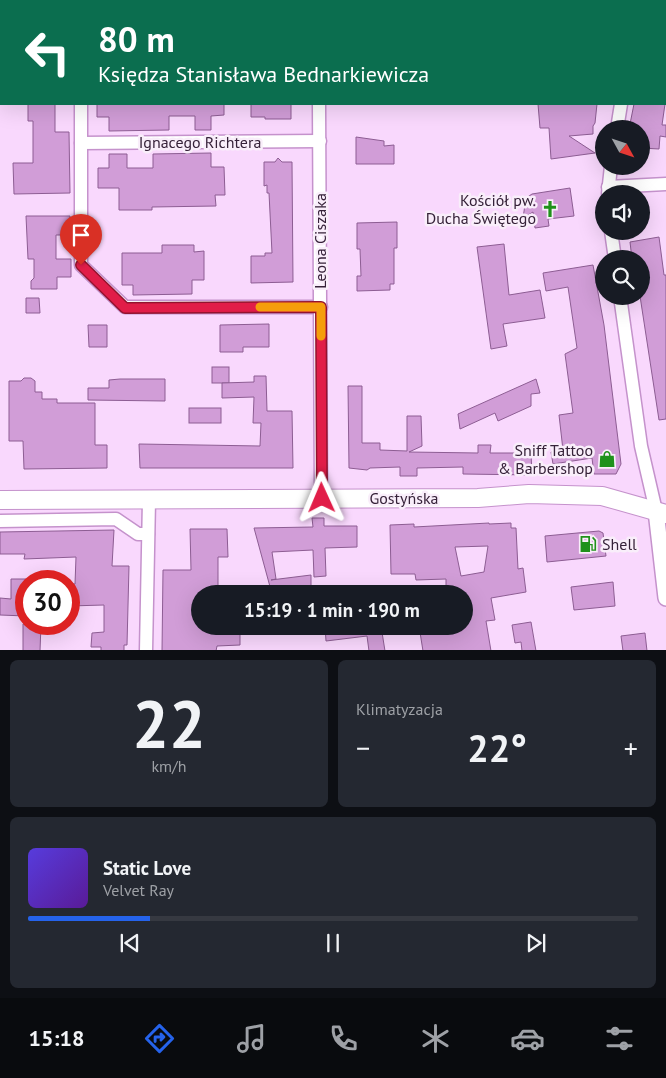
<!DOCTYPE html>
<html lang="pl">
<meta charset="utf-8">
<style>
body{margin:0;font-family:"PT Sans",sans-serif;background:#242831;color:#f1f3f6;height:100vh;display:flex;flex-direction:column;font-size:19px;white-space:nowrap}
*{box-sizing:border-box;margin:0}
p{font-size:16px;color:#9ea1a6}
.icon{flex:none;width:28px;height:28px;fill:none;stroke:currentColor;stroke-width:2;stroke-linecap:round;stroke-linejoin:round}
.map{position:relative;height:650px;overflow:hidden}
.side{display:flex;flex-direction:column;gap:10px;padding:10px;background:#0d0f14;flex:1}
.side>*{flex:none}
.banner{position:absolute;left:0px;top:0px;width:666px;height:105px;box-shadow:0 5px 20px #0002;background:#0b6e4f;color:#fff;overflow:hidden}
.needle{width:32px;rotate:130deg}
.buttons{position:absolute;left:595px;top:120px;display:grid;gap:10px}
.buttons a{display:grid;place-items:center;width:55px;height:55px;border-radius:50%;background:#171b24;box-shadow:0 5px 20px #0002;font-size:25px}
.speed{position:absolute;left:15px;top:570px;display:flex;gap:10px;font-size:25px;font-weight:700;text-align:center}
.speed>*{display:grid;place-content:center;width:65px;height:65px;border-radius:50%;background:#171b24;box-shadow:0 5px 20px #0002;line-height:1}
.speed .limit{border:8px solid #d22;background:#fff;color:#111}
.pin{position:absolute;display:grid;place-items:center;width:42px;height:42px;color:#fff;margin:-51px -21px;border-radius:50% 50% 50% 0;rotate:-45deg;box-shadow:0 0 5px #0007}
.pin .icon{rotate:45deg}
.me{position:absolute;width:55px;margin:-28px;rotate:359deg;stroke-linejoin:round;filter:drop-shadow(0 0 4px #0008)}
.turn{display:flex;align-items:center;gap:18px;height:105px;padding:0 15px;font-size:22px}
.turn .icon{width:65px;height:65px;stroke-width:2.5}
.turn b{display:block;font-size:35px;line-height:42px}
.big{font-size:38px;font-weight:600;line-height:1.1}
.side .tile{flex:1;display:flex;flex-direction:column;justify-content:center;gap:8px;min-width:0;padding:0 18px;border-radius:8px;background:#242831}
.side .dial{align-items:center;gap:0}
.dial b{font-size:65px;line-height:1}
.song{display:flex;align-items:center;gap:15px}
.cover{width:60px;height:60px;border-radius:8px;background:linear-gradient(135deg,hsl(250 70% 55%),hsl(270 70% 35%))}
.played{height:5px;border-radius:2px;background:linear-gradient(90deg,#2563eb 20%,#363941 20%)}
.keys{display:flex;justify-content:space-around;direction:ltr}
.heat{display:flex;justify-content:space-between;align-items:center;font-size:28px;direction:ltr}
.side .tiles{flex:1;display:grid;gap:10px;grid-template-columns:1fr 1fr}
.tile:last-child{grid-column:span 2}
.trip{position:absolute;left:191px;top:585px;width:282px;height:50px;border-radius:25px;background:#171b24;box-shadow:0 5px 20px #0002;font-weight:600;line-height:50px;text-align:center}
.tab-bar{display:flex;height:80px;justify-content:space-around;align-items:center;background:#090b0e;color:#9ea1a6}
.tab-bar .icon{width:35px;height:35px}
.tab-bar .current{color:#2563eb}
.tab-bar b{font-size:22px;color:#f1f3f6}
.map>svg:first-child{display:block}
.building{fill:#d19dd7;stroke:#8d5d93;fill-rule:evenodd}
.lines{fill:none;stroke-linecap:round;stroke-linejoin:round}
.minor-casing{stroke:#c592cc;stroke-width:15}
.tertiary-casing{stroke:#c592cc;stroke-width:18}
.secondary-casing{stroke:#c592cc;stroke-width:20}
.minor{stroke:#fff;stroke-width:12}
.tertiary{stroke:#fff;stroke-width:15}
.secondary{stroke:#fff;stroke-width:18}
.route-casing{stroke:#92132f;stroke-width:12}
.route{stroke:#e11d48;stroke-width:9}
.slow{stroke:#f59e0b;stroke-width:9}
.labels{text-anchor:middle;stroke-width:5;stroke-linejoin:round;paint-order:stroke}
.street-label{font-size:16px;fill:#362239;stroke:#f9eefa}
.poi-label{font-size:16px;fill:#362239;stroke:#f9eefa;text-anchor:end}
</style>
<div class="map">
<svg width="666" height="651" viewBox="0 0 666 651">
<rect width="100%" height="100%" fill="#f9d8fd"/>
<!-- building -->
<g class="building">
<path d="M 28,104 L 55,104 L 55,132 L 69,132 L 70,193 L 14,194 L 13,163 L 33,163 L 33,121 L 28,121 Z"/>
<path d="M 97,104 L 224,104 L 224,115 L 211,116 L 211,130 L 195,130 L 195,116 L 169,116 L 169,130 L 109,131 L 109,117 L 97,117 Z"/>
<path d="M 251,104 L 291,104 L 291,119 L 265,119 L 265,117 L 251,117 Z"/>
<path d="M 538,104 L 597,104 L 595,123 L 593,126 L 593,134 L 569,136 L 595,153 L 551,159 L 549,128 L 540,128 Z"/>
<path d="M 634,104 L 665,104 L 662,125 L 666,125 L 666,137 L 660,136 L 659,149 L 641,148 L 641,129 L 629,129 Z"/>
<path d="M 356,137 L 384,141 L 384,146 L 394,145 L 394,164 L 356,164 Z"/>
<path d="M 211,153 L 211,167 L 224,167 L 225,195 L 215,195 L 216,206 L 152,207 L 152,210 L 119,210 L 119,188 L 98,188 L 98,168 L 109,168 L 109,154 L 127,154 L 127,168 L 153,168 L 153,154 Z"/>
<path d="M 278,158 L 282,162 L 292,162 L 293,282 L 251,283 L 251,256 L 265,256 L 265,253 L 272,253 L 269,193 L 267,193 L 267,185 L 264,186 L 264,162 L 275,162 Z"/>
<path d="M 570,188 L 574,216 L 548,219 L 549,226 L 535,228 L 533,212 L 523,218 L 526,198 L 532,194 Z"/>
<path d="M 26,216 L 70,216 L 70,235 L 56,235 L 56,259 L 71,259 L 71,277 L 57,277 L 57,289 L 31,289 L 31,281 L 34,278 L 34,259 L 28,259 Z"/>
<path d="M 397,222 L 397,248 L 394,248 L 394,284 L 390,284 L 390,290 L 357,291 L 357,276 L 361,276 L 360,249 L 357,249 L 357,223 Z"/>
<path d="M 659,237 L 664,275 L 666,275 L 666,419 L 659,420 L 640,296 L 641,296 L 641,259 L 632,259 L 630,242 Z"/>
<path d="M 504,244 L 509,295 L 540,290 L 545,318 L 503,324 L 507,346 L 491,349 L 477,247 Z"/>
<path d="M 162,245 L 194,245 L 194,252 L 204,251 L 204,280 L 192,280 L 192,294 L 133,295 L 133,285 L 122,285 L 122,253 L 162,253 Z"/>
<path d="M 593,265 L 604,325 L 621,464 L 616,474 L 594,474 L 592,458 L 553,464 L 551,452 L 563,450 L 559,415 L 573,413 L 565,354 L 577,348 L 568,287 L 546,291 L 543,273 Z"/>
<path d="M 26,298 L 39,298 L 40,313 L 26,313 Z"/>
<path d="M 269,324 L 269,347 L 243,347 L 243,352 L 220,352 L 220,325 Z"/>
<path d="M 88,325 L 107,325 L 107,347 L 89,347 Z"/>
<rect x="212" y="367" width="17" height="16"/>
<path d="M 254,376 L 266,376 L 267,411 L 292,411 L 293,468 L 140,468 L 139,444 L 260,446 L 261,423 L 253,423 L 254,397 L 222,398 L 222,383 L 254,382 Z"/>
<path d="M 24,378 L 31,378 L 35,381 L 35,392 L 42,392 L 42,399 L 57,399 L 57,403 L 95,403 L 95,445 L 107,445 L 107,468 L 24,469 L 23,441 L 9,441 L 9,381 L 21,381 Z"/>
<path d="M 120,379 L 165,379 L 165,401 L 88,400 L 88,388 L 109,388 L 109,380 Z"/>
<path d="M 536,379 L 540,393 L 531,394 L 531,406 L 498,421 L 495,413 L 460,429 L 458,414 Z"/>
<path d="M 348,386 L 362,386 L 362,443 L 380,443 L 380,450 L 407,451 L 407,416 L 421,416 L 422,446 L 409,452 L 478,453 L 478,445 L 491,445 L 490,453 L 531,453 L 532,475 L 463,474 L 463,467 L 417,468 L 417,476 L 400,476 L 400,467 L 370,468 L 367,470 L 349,468 Z"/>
<rect x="189" y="408" width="32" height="15"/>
<path d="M 312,518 L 324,518 L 324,526 L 357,526 L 357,547 L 325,548 L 326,576 L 314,577 L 313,550 L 272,552 L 276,579 L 271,580 L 311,575 L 311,594 L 272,594 L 254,528 L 313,527 Z"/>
<path d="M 489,523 L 489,524 L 511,523 L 511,528 L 516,528 L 518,569 L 523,568 L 526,592 L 491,598 L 495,620 L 486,621 L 491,651 L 423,651 L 419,626 L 465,626 L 465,594 L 446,594 L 446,579 L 416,580 L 415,574 L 391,574 L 390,525 L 414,524 L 414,527 ZM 488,546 L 484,572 L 461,576 L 455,547 Z"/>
<path d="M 190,529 L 227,529 L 228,557 L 218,557 L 218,594 L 200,594 L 200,626 L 216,626 L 216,632 L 240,632 L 240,645 L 217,646 L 216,651 L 162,651 L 163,570 L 191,570 Z"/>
<path d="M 114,530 L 112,566 L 129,566 L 127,645 L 124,645 L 124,651 L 101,651 L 101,647 L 91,647 L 92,633 L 104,632 L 104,605 L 69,606 L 69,584 L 75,584 L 76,557 L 24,559 L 25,554 L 0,554 L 0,532 Z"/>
<path d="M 599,531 L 603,533 L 606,556 L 547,562 L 545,536 Z"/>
<path d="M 11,579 L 26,579 L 26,616 L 0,615 L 0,598 L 11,599 Z"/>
<path d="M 613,582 L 615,606 L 574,610 L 571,587 Z"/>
<path d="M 531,622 L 536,651 L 522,651 L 521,642 L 515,643 L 512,625 Z"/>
<path d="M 23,624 L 41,624 L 40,651 L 23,651 Z"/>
<path d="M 325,626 L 381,626 L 385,651 L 369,651 L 367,636 L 326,641 Z"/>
<path d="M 645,633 L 647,651 L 623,651 L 621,636 Z"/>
</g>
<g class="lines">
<!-- minor casing -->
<g class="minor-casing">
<g id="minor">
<path d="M 318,0 L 318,1"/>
<path d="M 82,1 L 82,0"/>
<path d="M 639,1 L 639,0"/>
<path d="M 81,104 L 81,265 L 125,307 L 321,307"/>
<path d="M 319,104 L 321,498"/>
<path d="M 617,129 L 621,104"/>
<path d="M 81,143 L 320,141"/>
<path d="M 608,187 L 666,184"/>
<path d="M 608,194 L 611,166"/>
<path d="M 611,231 L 615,259"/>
<path d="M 620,296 L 641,446 L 656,511"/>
<path d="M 0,521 L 116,519 L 138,534 L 148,534"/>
<path d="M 146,651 L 149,500"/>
</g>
</g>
<!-- tertiary casing -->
<g class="tertiary-casing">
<path id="tertiary" d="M 656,511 L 666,598"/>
</g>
<!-- secondary casing -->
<g class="secondary-casing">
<path id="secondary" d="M 0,500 L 478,498 L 529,494 L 602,496 L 666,514"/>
</g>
<!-- minor -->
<use href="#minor" class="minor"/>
<!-- tertiary -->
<use href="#tertiary" class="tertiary"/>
<!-- secondary -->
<use href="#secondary" class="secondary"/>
</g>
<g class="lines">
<!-- route casing -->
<g class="route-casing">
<path id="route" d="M 81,265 L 125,308 L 321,307 L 322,498"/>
</g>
<!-- route -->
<use href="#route" class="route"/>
<!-- slow -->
<path class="slow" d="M 260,307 L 321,307 L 321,336"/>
</g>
<!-- icons -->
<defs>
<g id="church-bare" transform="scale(1.35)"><path d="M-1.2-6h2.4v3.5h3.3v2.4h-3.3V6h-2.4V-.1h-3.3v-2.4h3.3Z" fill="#1f911b" stroke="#f9eefa" stroke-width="2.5" paint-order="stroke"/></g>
<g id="shop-bare" transform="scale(1.35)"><path d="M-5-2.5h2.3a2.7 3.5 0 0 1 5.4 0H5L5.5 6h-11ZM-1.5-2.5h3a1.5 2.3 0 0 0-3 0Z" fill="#1f911b" stroke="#f9eefa" stroke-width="2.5" paint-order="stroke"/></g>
<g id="fuel-bare" transform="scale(1.35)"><path d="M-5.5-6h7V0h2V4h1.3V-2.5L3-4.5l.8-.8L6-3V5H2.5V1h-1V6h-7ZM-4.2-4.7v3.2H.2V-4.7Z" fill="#1f911b" stroke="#f9eefa" stroke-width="2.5" paint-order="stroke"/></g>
</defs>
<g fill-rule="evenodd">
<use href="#church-bare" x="550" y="209"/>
<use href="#shop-bare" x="607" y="459"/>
<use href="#fuel-bare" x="588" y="544"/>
</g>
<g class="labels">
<!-- street labels -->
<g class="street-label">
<text x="200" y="148">Ignacego Richtera</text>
<text transform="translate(320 241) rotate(-90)" y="6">Leona Ciszaka</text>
<text x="404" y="504">Gostyńska</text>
</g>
<!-- poi labels -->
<g class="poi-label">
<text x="536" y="206">Kościół pw.<tspan x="536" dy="18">Ducha Świętego</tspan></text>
<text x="593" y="456">Sniff Tattoo<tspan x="593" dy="18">&amp; Barbershop</tspan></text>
<text x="602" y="550" text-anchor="start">Shell</text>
</g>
</g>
</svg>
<div class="buttons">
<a><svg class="needle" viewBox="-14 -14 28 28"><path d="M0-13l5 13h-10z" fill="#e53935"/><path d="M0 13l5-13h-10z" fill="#9ea1a6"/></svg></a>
<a><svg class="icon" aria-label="sound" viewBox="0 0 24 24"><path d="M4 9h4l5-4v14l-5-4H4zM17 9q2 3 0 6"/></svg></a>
<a><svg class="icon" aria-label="search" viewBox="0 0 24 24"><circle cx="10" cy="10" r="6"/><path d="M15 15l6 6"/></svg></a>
</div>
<div class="speed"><div class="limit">30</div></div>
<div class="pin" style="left:81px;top:265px;background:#d93025"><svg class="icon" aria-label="arrive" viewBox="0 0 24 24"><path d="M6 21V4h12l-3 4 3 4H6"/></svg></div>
<svg class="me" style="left:322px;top:498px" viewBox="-20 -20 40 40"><path d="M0-17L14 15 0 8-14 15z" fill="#e11d48" stroke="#fff" stroke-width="4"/></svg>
<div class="trip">15:19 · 1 min · 190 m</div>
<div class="banner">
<div class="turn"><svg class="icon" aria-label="left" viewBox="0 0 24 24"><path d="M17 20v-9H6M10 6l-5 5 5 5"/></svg><div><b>80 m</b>Księdza Stanisława Bednarkiewicza</div></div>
</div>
</div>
<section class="side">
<div class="tiles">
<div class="tile dial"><b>22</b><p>km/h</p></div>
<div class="tile"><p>Klimatyzacja</p>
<div class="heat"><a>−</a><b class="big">22°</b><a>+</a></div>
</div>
<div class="tile">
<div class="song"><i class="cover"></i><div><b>Static Love</b><p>Velvet Ray</p></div></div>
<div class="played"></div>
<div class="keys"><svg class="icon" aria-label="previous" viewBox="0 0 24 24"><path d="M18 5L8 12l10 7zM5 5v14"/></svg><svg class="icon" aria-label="pause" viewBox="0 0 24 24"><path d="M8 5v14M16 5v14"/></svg><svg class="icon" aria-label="next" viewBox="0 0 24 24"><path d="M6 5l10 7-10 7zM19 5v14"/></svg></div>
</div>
</div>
</section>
<nav class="tab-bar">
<b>15:18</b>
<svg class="icon current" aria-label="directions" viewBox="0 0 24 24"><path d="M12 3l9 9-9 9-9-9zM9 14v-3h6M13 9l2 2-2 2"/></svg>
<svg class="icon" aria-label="music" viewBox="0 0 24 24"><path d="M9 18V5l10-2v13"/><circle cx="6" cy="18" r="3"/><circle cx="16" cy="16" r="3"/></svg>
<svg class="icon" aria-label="phone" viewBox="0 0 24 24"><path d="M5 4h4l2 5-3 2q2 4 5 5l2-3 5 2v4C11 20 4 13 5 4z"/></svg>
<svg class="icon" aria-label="climate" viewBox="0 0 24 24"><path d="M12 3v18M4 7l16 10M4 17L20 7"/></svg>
<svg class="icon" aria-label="car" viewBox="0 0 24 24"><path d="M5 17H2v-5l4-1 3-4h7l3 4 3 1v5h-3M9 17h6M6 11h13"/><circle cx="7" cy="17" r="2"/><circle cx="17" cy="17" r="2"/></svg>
<svg class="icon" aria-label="filters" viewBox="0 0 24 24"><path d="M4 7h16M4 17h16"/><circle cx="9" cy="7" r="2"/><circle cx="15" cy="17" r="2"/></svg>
</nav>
